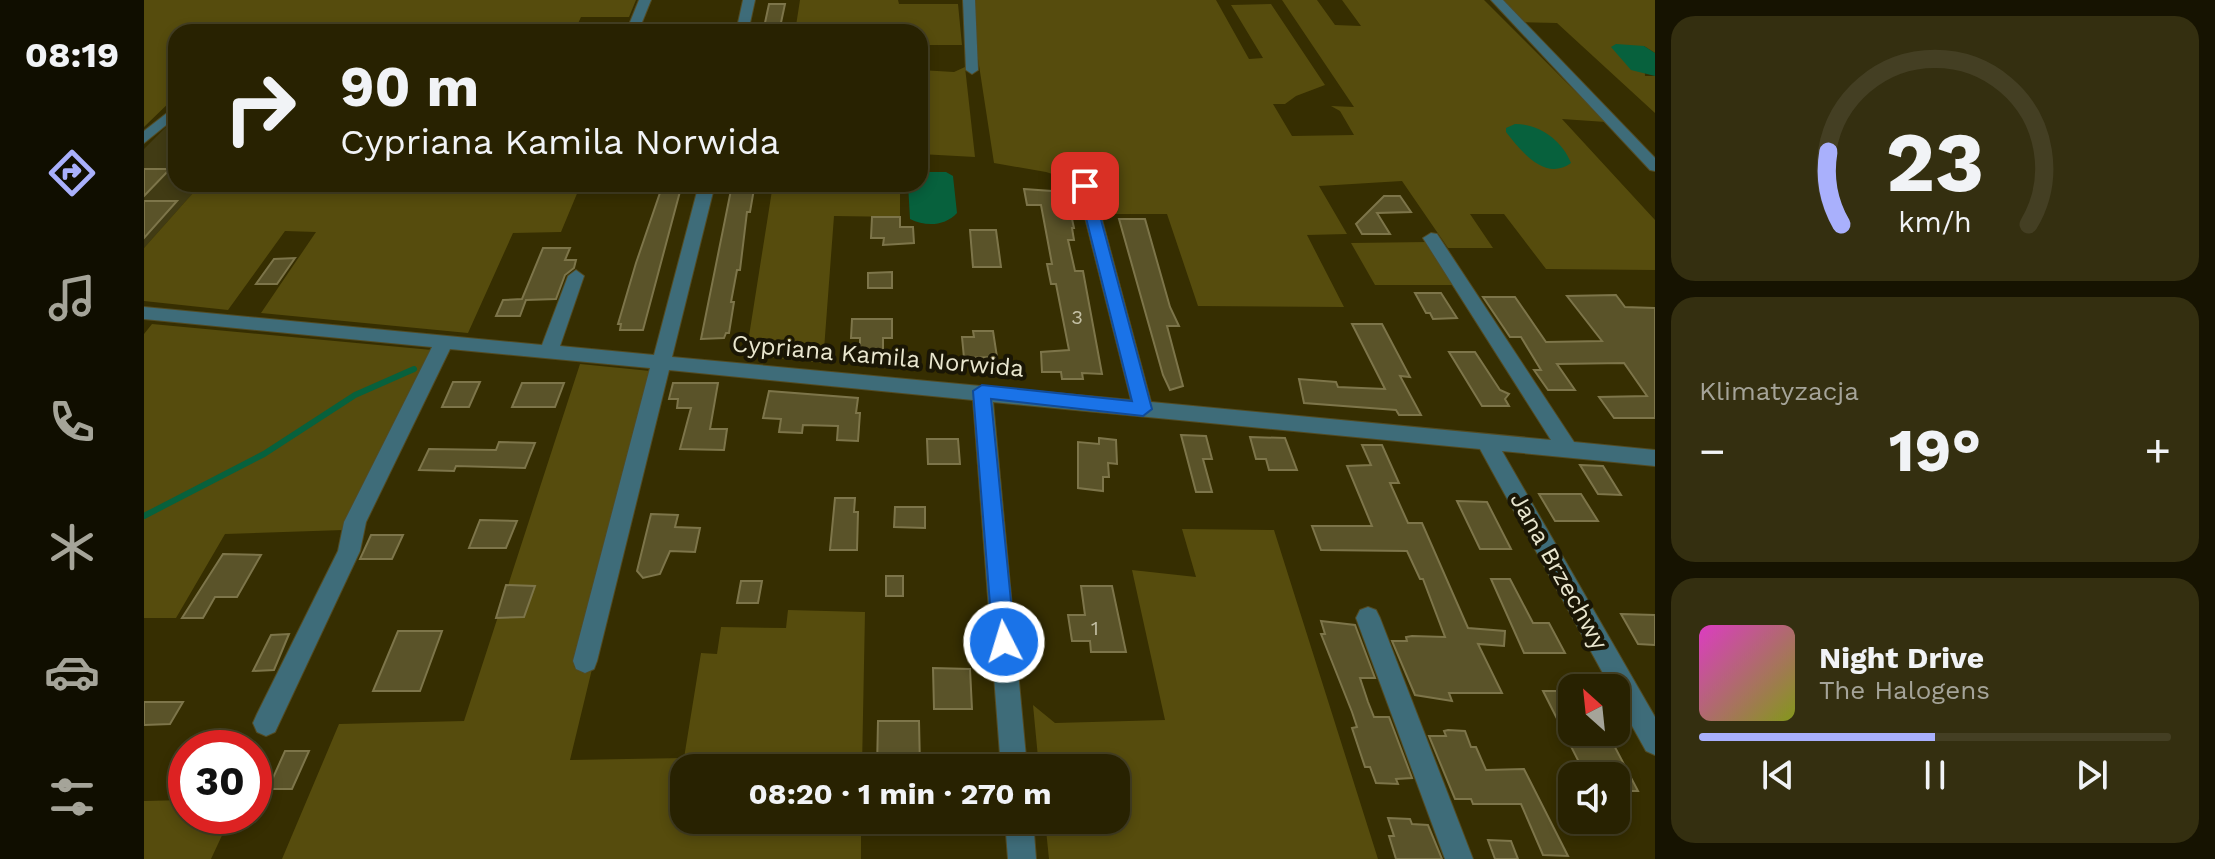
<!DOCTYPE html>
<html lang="pl">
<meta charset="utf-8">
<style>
body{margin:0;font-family:"Work Sans",sans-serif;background:#342f10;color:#f1f3f6;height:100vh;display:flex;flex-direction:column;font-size:30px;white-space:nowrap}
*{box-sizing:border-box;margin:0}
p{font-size:26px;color:#a5a499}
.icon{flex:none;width:44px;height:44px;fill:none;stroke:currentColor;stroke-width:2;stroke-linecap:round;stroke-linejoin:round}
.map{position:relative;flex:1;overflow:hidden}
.side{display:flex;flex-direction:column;gap:16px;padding:16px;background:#161301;width:560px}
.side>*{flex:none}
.guide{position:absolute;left:24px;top:24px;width:760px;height:168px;border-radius:24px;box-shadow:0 4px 12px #0003,0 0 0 2px #443f23;background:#282201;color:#f1f3f6;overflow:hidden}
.needle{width:52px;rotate:333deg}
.buttons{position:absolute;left:1414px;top:674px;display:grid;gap:16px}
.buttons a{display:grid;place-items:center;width:72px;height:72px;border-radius:16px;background:#282201;box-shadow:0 4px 12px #0003,0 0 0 2px #443f23;font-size:40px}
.speed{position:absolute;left:24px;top:730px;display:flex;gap:16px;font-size:40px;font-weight:700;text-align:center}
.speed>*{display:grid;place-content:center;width:104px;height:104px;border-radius:50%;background:#282201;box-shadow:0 4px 12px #0003,0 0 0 2px #443f23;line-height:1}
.speed .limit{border:12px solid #d22;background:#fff;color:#111}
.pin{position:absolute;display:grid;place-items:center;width:68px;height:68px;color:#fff;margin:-34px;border-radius:16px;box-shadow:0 4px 12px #0006}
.me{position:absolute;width:88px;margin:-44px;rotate:355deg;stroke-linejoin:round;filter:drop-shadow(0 0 6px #0008)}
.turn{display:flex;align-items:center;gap:28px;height:168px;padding:0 40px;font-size:36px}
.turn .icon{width:104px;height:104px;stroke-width:2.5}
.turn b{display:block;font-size:56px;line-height:68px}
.big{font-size:60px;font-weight:700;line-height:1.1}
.side .card{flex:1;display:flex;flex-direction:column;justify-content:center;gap:12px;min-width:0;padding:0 28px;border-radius:24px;background:#342f10}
.side .dial{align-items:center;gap:0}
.dial svg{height:208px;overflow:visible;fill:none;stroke:#443f23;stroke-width:7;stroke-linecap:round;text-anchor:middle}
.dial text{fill:#f1f3f6;stroke:none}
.song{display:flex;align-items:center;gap:24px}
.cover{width:96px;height:96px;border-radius:12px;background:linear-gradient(135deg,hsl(310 70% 55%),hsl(70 70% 35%))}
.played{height:8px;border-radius:4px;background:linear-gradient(90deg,#a9b0fc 50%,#443f23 50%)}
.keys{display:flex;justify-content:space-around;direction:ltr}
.heat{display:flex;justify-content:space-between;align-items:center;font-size:44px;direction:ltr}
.trip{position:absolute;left:526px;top:754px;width:460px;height:80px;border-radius:24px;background:#282201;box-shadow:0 4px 12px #0003,0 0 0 2px #443f23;font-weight:700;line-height:80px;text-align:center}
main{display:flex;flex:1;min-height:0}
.tab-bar{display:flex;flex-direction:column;width:144px;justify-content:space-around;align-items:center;background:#100e00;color:#a5a499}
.tab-bar .icon{width:56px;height:56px}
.tab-bar .on{color:#a9b0fc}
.tab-bar b{font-size:36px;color:#f1f3f6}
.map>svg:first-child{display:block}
.built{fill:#413b14}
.green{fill:#564c0d}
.water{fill:#07613d}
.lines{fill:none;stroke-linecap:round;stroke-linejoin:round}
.stream{stroke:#07613d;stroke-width:6}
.building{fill:#5a5329;stroke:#7d754a;stroke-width:2}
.minor-casing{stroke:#534b22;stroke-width:2}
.minor{fill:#3e6c79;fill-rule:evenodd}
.route{fill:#1a73e8;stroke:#114b97;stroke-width:2}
.labels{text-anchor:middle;stroke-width:8;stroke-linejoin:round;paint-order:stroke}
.number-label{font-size:20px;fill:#c5c1a6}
.street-label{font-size:24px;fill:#e9e6cf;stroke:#1a1605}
</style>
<main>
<nav class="tab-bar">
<b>08:19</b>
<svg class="icon on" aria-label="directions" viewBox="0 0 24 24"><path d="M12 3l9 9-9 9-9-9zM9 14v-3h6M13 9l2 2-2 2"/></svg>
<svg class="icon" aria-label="music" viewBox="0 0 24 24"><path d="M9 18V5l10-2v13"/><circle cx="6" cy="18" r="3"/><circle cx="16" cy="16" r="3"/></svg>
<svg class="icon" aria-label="phone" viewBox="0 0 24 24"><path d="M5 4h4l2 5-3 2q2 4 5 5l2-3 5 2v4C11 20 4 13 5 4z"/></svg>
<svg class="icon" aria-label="climate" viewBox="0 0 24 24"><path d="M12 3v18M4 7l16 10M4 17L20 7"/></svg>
<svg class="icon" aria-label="car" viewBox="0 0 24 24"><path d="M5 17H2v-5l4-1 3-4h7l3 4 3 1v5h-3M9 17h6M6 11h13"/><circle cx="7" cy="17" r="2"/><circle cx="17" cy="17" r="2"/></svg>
<svg class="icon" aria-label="filters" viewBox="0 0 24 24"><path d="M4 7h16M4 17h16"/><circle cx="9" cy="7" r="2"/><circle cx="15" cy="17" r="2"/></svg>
</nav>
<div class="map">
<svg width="1511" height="859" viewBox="0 0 1511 859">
<rect width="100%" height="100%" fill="#362e01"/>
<!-- built -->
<path class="built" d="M 32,117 L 32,184 L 57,184 L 0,248 L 0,149 Z"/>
<!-- green -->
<g class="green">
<path d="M 0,0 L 492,0 L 485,17 L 437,17 L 430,32 L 32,32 L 32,96 L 0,127 Z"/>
<path d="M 656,0 L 754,0 L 755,4 L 814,4 L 818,45 L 776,45 L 776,32 L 651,32 Z"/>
<path d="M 825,0 L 1072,0 L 1105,59 L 1119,58 L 1087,5 L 1127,4 L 1181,85 L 1152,96 L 1141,104 L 1129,104 L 1148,136 L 1210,135 L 1196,111 L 1187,106 L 1210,107 L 1138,0 L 1173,0 L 1191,25 L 1217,26 L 1198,0 L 1340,0 L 1462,122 L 1418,119 L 1511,220 L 1511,270 L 1402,269 L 1360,214 L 1326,214 L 1349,248 L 1304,248 L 1258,181 L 1175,186 L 1203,234 L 1163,235 L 1200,307 L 1054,306 L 1023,214 L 962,214 L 953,183 L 933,182 L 902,172 L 850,163 Z"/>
<path d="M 1349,0 L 1511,0 L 1511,53 L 1500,46 L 1501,76 L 1511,76 L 1511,113 L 1413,23 L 1372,22 Z"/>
<path d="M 821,67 L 831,157 L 776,154 L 776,70 L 810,72 Z"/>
<path d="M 57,184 L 437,184 L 417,232 L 369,233 L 324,333 L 117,313 L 172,232 L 141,231 L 84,310 L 0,301 L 0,248 Z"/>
<path d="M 629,184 L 756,184 L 756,217 L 690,216 L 679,363 L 602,355 Z"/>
<path d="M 1283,242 L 1311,285 L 1231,285 L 1207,243 Z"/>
<path d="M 8,324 L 288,350 L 200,530 L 81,534 L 32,618 L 0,618 L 0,334 Z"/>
<path d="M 436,364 L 506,371 L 430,667 L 448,669 L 426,760 L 540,758 L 557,653 L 573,654 L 577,627 L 642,628 L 644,610 L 721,612 L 718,768 L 540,768 L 540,820 L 717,820 L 717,859 L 138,859 L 195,724 L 320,721 Z"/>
<path d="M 1038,529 L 1130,530 L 1234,859 L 905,859 L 901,820 L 972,820 L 972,768 L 895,768 L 889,705 L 911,723 L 1021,720 L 988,570 L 1052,577 Z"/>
<path d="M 42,800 L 42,816 L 87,816 L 67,859 L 0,859 L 0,801 Z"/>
</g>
<!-- water -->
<g class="water">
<path d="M 1472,44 L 1500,46 L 1511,53 L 1511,76 L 1487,70 L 1467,47 Z"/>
<path d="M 1371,124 C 1395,124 1418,140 1427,163 C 1401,182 1377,151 1362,132 L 1362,128 Z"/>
<path d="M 777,172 L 802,172 L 809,176 L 813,213 C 801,226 782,227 766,219 L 764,184 L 776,184 Z"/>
</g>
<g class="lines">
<!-- stream -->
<path class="stream" d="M 0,516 L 120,454 L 211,395 L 270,369"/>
</g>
<!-- building -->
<g class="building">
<path d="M 625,4 L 641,4 L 635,32 L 619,32 Z"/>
<path d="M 0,169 L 26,169 L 0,196 Z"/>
<path d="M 519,184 L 538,184 L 499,330 L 476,330 L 477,324 L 474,324 L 492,263 Z"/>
<path d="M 588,185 L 608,185 L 610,189 L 606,212 L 603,212 L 596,270 L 593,270 L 587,302 L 590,302 L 585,333 L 582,333 L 580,338 L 557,339 Z"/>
<path d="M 880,189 L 922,192 L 930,228 L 928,228 L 930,240 L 924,240 L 931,271 L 939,271 L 958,374 L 938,373 L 939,379 L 918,379 L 917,372 L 898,372 L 897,352 L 925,350 L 912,284 L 907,284 L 903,264 L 908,264 L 897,205 L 883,205 Z"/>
<path d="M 1240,196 L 1256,196 L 1267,212 L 1233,213 L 1246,234 L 1218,234 L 1212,224 Z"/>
<path d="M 0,201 L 33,201 L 0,238 Z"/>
<path d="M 728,217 L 756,217 L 756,227 L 769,227 L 770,243 L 739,245 L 740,238 L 727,238 Z"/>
<path d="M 975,219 L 1001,219 L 1026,307 L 1035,326 L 1023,326 L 1039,386 L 1026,390 L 1019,375 Z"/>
<path d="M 826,230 L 852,230 L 857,267 L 829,267 Z"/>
<path d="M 399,248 L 426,248 L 421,260 L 432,260 L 430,268 L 421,275 L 412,299 L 382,300 L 376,316 L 352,316 L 359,300 L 378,299 Z"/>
<path d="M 151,258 L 133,284 L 112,284 L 130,259 Z"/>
<path d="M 748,272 L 748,288 L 724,288 L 724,273 Z"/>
<path d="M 1271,293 L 1297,293 L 1313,318 L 1289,319 L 1286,313 L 1282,313 Z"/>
<path d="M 1472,295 L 1481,307 L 1511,308 L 1511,418 L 1470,418 L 1455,397 L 1503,396 L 1480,363 L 1413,364 L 1431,390 L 1404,390 L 1390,370 L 1397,370 L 1377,337 L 1366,337 L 1339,297 L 1371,297 L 1402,342 L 1458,341 L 1423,296 Z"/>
<path d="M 708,319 L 748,319 L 748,338 L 739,338 L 739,350 L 716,350 L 716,338 L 707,338 Z"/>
<path d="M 1208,324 L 1238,324 L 1266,377 L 1256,376 L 1277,415 L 1255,415 L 1252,410 L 1160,403 L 1155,379 L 1192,382 L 1194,387 L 1241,389 Z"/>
<path d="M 829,331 L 849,331 L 853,357 L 820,358 L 818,337 L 830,337 Z"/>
<path d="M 1305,352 L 1331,352 L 1356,390 L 1365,394 L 1361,399 L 1365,406 L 1338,406 Z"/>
<path d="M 309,382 L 336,382 L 325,407 L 298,407 Z"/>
<path d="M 378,383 L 420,383 L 411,407 L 368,407 Z"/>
<path d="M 529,383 L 574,383 L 566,429 L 583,429 L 580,450 L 536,449 L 547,408 L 533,408 L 534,399 L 525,399 Z"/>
<path d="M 625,391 L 714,398 L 712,413 L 716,413 L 714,441 L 693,440 L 694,426 L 659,425 L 658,433 L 635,432 L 637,419 L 619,418 Z"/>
<path d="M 1037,435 L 1062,436 L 1068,459 L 1059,459 L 1068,492 L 1052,492 Z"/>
<path d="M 1106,437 L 1141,438 L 1153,470 L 1125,470 L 1122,459 L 1112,459 Z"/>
<path d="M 955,438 L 972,440 L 973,464 L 964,463 L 965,477 L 959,477 L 959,491 L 934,488 L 934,442 L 955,444 Z"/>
<path d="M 783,439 L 814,439 L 816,464 L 784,464 Z"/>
<path d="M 355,442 L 391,443 L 381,468 L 312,466 L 310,471 L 275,470 L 285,449 L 352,450 Z"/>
<path d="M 1218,445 L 1238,445 L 1255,483 L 1246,483 L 1264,523 L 1278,523 L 1324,628 L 1361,631 L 1360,646 L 1334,644 L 1358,693 L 1305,693 L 1308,701 L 1271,695 L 1248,641 L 1263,641 L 1262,637 L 1268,636 L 1301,637 L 1279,579 L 1276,579 L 1263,551 L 1177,550 L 1168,526 L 1228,526 L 1203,466 L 1227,465 Z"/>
<path d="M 1436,465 L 1459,466 L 1477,495 L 1454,494 Z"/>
<path d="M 1395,494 L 1437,494 L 1454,521 L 1411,521 Z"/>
<path d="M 691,498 L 711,498 L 710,512 L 714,512 L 713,550 L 686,550 Z"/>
<path d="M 1313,501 L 1343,502 L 1367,549 L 1336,549 Z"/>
<path d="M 751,507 L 781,507 L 781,528 L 750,527 Z"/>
<path d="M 507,514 L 534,515 L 531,527 L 556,528 L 551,552 L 526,551 L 516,574 L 499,578 L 493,571 Z"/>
<path d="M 336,520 L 373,521 L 362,548 L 325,548 Z"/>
<path d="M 227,535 L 259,535 L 248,559 L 216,559 Z"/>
<path d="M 79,554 L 117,555 L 93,597 L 71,597 L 59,618 L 38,618 Z"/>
<rect x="742" y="576" width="17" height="20"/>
<path d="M 1347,579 L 1366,579 L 1389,623 L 1405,623 L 1421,653 L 1380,653 Z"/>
<path d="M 597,581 L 618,581 L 614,603 L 593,603 Z"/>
<path d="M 362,585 L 391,586 L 380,617 L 352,618 Z"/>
<path d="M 937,586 L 968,586 L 982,652 L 947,652 L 946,641 L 928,641 L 924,615 L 941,615 Z"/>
<path d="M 1477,614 L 1511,615 L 1511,645 L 1494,644 Z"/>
<path d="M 1177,621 L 1211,625 L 1231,678 L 1216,678 L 1224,702 L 1230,717 L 1245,717 L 1268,778 L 1252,779 L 1254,784 L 1232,783 L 1226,767 L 1221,767 L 1208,728 L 1213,727 L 1208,712 L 1177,634 L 1181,634 Z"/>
<path d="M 254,631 L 298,631 L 276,691 L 229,691 Z"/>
<path d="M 145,634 L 130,670 L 109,671 L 127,635 Z"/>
<path d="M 789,668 L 826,669 L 828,709 L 790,709 Z"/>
<path d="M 1399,691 L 1428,691 L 1428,732 L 1463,732 L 1494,791 L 1472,791 L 1472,776 L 1442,776 Z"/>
<path d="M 0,702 L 39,702 L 26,724 L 0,725 Z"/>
<path d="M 734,721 L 775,721 L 776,767 L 733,768 Z"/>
<path d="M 1304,730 L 1321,731 L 1327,747 L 1332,747 L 1342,770 L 1380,769 L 1424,856 L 1399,855 L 1377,804 L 1329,804 L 1327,799 L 1311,799 L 1285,736 L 1302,736 L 1300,731 Z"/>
<path d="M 141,751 L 165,751 L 148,789 L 124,789 Z"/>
<path d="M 1244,818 L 1266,819 L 1268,824 L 1284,825 L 1298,859 L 1252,859 L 1245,836 L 1250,836 Z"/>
<path d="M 1344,840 L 1367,841 L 1374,859 L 1351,859 Z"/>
</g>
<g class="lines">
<!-- minor casing -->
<g class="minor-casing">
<g id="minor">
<path d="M 495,0 L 507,0 L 494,32 L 482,32 Z"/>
<path d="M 599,0 L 611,0 L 604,32 L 592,32 Z"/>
<path d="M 819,0 L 831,0 L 834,70 L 828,74 L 822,70 Z"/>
<path d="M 1347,0 L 1359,0 L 1511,158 L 1511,171 L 1506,170 Z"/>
<path d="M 32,106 L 32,117 L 0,143 L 0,131 Z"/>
<path d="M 941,181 L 949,186 L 1007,402 L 1407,440 L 1279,238 L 1287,233 L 1293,234 L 1430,442 L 1511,450 L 1511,466 L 1358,451 L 1511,717 L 1511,755 L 1502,751 L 1472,697 L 1472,688 L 1467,688 L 1336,449 L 849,402 L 883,768 L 857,768 L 829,400 L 525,370 L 453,661 L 450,669 L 441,673 L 432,669 L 429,661 L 506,368 L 306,349 L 222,522 L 216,551 L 131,732 L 122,736 L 113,732 L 109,723 L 113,714 L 194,551 L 200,522 L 288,347 L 0,319 L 0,307 L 398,345 L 424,276 L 432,270 L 440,276 L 416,346 L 510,355 L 555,184 L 571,184 L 528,357 L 987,400 L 933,186 Z"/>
<path d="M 1224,607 L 1232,610 L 1236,618 L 1329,859 L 1301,859 L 1212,618 L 1216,610 Z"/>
<path d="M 861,820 L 889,820 L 892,859 L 864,859 Z"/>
</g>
</g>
<!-- minor -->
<use href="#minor" class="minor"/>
</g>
<!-- route -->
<path class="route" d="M 941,181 L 948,186 L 1008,409 L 999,416 L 847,399 L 871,642 L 867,650 L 860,653 L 852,650 L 849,642 L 829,391 L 838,385 L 988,401 L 934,186 Z"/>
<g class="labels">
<!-- number labels -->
<g class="number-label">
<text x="933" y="324">3</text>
<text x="951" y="635">1</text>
</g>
<!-- street labels -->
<g class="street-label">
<text transform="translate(734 356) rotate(5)" y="8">Cypriana Kamila Norwida</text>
<text transform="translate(1415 571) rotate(61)" y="8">Jana Brzechwy</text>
</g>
</g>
</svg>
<div class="buttons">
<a><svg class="needle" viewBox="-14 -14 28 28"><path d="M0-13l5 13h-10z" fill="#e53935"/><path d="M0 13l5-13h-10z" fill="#a5a499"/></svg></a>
<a><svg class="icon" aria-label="sound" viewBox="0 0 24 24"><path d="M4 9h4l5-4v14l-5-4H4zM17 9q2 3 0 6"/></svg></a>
</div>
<div class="speed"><div class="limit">30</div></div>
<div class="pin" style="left:941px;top:186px;background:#d93025"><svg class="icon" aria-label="arrive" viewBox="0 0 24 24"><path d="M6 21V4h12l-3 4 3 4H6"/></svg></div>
<svg class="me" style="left:860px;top:642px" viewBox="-20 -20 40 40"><circle r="17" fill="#1a73e8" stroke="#fff" stroke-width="3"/><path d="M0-11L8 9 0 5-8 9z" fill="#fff"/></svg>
<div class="trip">08:20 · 1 min · 270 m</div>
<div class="guide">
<div class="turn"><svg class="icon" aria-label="right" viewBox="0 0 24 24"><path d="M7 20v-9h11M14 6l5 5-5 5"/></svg><div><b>90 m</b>Cypriana Kamila Norwida</div></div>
</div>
</div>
<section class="side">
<div class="card dial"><svg viewBox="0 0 100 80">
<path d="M14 69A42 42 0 1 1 86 69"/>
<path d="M14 69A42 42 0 0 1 9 41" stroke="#a9b0fc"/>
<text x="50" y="56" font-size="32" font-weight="700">23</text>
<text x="50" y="72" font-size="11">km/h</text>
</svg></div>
<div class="card"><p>Klimatyzacja</p>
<div class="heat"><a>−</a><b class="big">19°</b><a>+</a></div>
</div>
<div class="card">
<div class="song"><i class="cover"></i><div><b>Night Drive</b><p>The Halogens</p></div></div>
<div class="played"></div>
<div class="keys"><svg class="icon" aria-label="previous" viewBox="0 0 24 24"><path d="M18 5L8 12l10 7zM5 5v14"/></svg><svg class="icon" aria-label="pause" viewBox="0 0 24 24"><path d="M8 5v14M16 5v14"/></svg><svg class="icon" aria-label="next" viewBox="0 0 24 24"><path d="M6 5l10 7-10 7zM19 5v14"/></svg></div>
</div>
</section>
</main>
